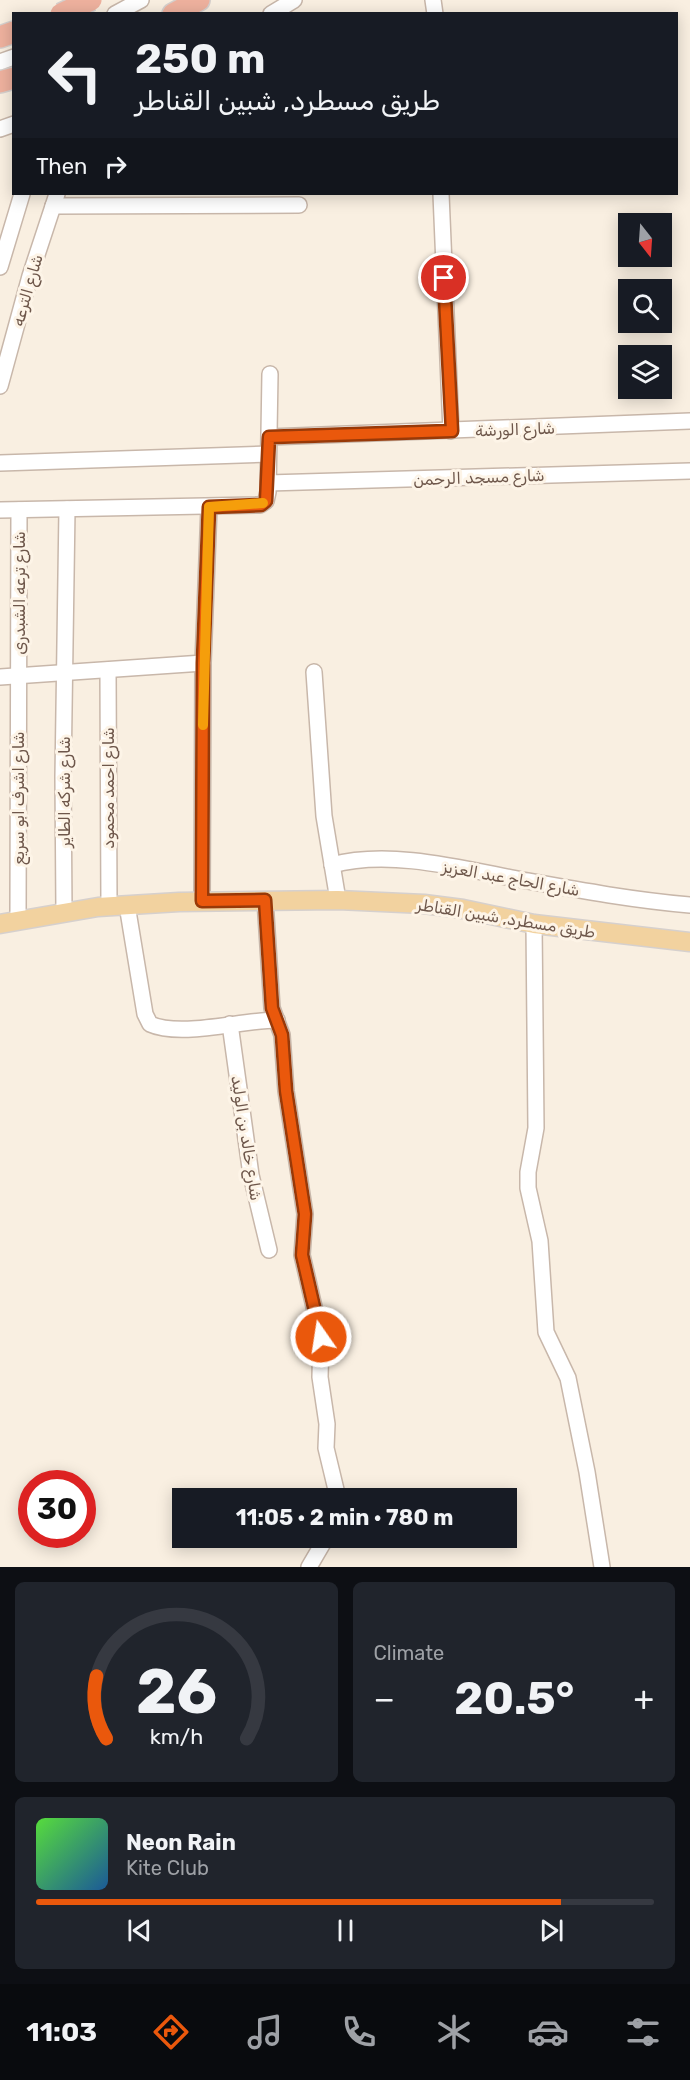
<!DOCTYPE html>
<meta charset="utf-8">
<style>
body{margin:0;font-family:Rubik,Cairo,sans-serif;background:#20242c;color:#f1f3f6;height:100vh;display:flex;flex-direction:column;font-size:22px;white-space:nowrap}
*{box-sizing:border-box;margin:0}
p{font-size:20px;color:#9ea1a6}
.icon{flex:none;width:33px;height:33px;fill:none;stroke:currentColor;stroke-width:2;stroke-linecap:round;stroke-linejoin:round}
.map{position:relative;height:1567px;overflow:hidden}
.sheet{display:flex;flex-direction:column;gap:15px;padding:15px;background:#0d0f14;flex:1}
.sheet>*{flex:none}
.guide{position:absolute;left:12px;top:12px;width:666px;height:183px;border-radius:0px;box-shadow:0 3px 15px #0003;background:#171b24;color:#f1f3f6;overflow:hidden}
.needle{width:39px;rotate:163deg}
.tools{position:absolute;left:618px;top:213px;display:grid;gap:12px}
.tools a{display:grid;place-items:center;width:54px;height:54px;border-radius:0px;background:#171b24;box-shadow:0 3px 15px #0003;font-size:30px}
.speed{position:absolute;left:18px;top:1470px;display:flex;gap:12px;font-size:30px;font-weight:700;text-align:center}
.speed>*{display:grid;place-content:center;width:78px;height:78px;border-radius:50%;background:#171b24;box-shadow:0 3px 15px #0003;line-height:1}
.speed .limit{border:9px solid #d22;background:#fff;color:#111}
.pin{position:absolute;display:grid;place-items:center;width:51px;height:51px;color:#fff;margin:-26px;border:3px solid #fff;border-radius:50%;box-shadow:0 2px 6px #0007}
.me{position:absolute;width:66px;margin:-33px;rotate:347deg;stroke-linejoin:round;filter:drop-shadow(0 0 4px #0008)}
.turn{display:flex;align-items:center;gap:21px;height:126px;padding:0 24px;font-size:27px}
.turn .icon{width:78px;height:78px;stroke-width:2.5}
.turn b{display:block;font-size:42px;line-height:51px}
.then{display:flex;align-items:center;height:57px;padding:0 24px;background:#0003;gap:12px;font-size:22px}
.big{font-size:45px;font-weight:700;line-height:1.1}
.sheet .widget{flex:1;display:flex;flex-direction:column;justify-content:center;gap:9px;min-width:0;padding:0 21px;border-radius:9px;background:#20242c}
.sheet .dial{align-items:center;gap:0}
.dial svg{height:156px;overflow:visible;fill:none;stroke:#363941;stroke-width:7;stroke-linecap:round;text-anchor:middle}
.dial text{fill:#f1f3f6;stroke:none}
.song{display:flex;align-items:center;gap:18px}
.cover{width:72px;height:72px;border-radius:9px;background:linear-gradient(135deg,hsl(110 70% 55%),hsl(210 70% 35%))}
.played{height:6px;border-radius:3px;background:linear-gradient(90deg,#ea580c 85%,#363941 85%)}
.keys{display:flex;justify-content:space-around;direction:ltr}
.heat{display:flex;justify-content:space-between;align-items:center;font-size:33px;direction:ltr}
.sheet .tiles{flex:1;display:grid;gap:15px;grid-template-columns:1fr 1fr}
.widget:last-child{grid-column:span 2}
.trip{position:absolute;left:172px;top:1488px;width:345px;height:60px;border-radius:0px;background:#171b24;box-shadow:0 3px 15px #0003;font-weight:700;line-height:60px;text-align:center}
.tab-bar{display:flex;height:96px;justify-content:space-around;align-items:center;background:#090b0e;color:#9ea1a6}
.tab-bar .icon{width:42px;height:42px}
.tab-bar .selected{color:#ea580c}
.tab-bar b{font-size:27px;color:#f1f3f6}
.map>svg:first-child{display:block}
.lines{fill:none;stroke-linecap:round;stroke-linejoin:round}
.minor-casing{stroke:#c8b7aa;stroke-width:18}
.major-casing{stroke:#d6d0cd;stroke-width:21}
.highway-casing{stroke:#d6d0cd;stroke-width:24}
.minor{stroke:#fff;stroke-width:15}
.major{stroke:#f2d29f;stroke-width:18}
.highway{stroke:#eeb19e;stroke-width:21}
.highway-bridge-casing{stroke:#d6d0cd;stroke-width:24;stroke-linecap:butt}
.highway-bridge{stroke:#eeb19e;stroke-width:21}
.route-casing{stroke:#983908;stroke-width:15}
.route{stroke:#ea580c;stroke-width:10}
.slow{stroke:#f59e0b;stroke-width:10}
.labels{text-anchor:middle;stroke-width:6;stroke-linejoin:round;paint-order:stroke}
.street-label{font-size:16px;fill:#6e574b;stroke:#fdf4e7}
</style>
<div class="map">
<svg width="690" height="1567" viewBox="0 0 690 1567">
<rect width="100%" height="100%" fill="#f9efe1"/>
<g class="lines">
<!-- minor casing -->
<g class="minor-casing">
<g id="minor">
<path d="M 433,0 L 435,14"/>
<path d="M 115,14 L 141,0"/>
<path d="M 271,14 L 294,0"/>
<path d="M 0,62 L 14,57"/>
<path d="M 0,129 L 14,124"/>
<path d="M 441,194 L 451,431"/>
<path d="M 53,206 L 299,205"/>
<path d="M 0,267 L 22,194"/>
<path d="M 0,386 L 30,276 L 57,194"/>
<path d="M 269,437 L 690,421"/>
<path d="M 0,463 L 268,454"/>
<path d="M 268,483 L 690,471"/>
<path d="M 0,510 L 260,505 L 266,501 L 268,492 L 270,374"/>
<path d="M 108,670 L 109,906"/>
<path d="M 314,672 L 324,816 L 338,900"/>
<path d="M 0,677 L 203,663"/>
<path d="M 332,865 C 390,849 464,869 522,880 C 578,890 633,900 690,905"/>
<path d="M 265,900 L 272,1008 L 282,1035 L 286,1091 L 305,1214 L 302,1255 L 321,1337 L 320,1377 L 327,1424 L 326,1448 L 338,1498"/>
<path d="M 202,901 L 203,663 L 209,507"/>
<path d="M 127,905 L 145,1014 L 150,1024 C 181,1038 241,1020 277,1020"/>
<path d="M 64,912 L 63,777 L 67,509"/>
<path d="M 18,920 L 19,510"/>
<path d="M 534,924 L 536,1128 L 528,1172 L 528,1188 L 540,1241 L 546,1332 L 568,1378 L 587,1472 L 602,1567"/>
<path d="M 230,1024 L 251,1175 L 269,1250"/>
<path d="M 309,1567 L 326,1538"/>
</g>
</g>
<!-- major casing -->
<g class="major-casing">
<path id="major" d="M 0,924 L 98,907 L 179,902 L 338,900 L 424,904 L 463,909 L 534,924 L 690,942"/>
</g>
<!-- highway casing -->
<g class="highway-casing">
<g id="highway">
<path d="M 173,14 L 199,0"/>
<path d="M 0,37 L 14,32"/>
<path d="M 0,82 L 14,78"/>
</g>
</g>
<!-- minor -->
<use href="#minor" class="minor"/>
<!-- major -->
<use href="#major" class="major"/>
<!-- highway -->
<use href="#highway" class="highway"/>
<!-- highway-bridge casing -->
<g class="highway-bridge-casing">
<path id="highway-bridge" d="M 61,14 L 91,0"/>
</g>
<!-- highway-bridge -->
<use href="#highway-bridge" class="highway-bridge"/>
</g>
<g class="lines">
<!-- route casing -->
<g class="route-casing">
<path id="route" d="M 321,1337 L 302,1255 L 305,1214 L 286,1091 L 282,1035 L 272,1008 L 265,900 L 202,901 L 203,663 L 209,507 L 261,505 L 266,501 L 269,437 L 452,431 L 444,278"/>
</g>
<!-- route -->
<use href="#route" class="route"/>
<!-- slow -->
<path class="slow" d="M 203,725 L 209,507 L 263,503"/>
</g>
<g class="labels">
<!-- street labels -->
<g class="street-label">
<text transform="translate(27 290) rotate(-74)" y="6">شارع الترعه</text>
<text transform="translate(515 429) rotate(-2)" y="6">شارع الورشة</text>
<text transform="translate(479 477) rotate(-2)" y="6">شارع مسجد الرحمن</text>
<text transform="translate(19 593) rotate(-90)" y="6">شارع ترعه الشبدرى</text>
<text transform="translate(108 788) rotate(-90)" y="6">شارع احمد محمود</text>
<text transform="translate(64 792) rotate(-90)" y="6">شارع شركه الطاير</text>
<text transform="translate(18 798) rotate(-90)" y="6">شارع اشرف ابو سريع</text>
<text transform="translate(511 878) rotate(10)" y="6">شارع الحاج عبد العزيز</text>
<text transform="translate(506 918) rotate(9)" y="6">طريق مسطرد, شبين القناطر</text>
<text transform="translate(247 1138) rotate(81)" y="6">شارع خالد بن الوليد</text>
</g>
</g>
</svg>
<div class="tools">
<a><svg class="needle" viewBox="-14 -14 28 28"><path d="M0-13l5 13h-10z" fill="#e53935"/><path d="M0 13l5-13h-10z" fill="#9ea1a6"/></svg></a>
<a><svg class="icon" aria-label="search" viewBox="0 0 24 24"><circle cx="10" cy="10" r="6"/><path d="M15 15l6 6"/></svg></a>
<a><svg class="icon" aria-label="layers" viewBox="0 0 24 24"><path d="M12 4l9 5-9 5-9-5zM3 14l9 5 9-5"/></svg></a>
</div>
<div class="speed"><div class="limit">30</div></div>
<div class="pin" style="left:444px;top:278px;background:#d93025"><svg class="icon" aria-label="arrive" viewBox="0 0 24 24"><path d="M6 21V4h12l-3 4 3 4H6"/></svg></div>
<svg class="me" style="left:321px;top:1337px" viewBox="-20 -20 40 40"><circle r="17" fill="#ea580c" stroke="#fff" stroke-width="3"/><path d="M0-11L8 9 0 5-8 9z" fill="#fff"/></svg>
<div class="trip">11:05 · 2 min · 780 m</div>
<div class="guide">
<div class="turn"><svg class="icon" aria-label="left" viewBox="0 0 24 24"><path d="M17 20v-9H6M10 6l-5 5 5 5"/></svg><div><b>250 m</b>طريق مسطرد, شبين القناطر</div></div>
<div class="then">Then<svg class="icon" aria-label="right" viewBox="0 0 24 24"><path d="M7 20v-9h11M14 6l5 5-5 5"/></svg></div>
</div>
</div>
<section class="sheet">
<div class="tiles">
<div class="widget dial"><svg viewBox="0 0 100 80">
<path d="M14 69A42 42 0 1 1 86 69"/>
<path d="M14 69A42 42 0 0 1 9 37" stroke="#ea580c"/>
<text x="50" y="56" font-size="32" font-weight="700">26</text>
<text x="50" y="72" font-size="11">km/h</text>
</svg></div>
<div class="widget"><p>Climate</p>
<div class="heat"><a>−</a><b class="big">20.5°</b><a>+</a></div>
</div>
<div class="widget">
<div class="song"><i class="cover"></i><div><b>Neon Rain</b><p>Kite Club</p></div></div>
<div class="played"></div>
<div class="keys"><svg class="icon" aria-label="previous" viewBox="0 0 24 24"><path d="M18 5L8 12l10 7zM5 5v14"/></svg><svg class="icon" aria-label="pause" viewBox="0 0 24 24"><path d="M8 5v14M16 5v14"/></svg><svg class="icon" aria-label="next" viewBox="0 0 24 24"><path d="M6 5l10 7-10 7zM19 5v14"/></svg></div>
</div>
</div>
</section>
<nav class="tab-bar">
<b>11:03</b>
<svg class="icon selected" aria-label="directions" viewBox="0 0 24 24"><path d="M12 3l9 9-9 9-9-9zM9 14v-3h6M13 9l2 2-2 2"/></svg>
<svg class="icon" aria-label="music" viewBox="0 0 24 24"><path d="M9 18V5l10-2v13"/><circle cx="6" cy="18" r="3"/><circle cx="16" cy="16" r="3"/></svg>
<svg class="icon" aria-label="phone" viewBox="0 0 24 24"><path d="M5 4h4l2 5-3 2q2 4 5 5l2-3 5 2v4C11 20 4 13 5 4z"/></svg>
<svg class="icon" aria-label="climate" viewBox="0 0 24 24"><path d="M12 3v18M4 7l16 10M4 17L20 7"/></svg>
<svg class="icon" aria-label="car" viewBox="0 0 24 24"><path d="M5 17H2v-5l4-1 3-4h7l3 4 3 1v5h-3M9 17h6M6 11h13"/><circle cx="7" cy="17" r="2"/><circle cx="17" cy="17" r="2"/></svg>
<svg class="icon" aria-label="filters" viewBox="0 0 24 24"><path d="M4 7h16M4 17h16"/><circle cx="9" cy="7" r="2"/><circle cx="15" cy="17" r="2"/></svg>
</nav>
